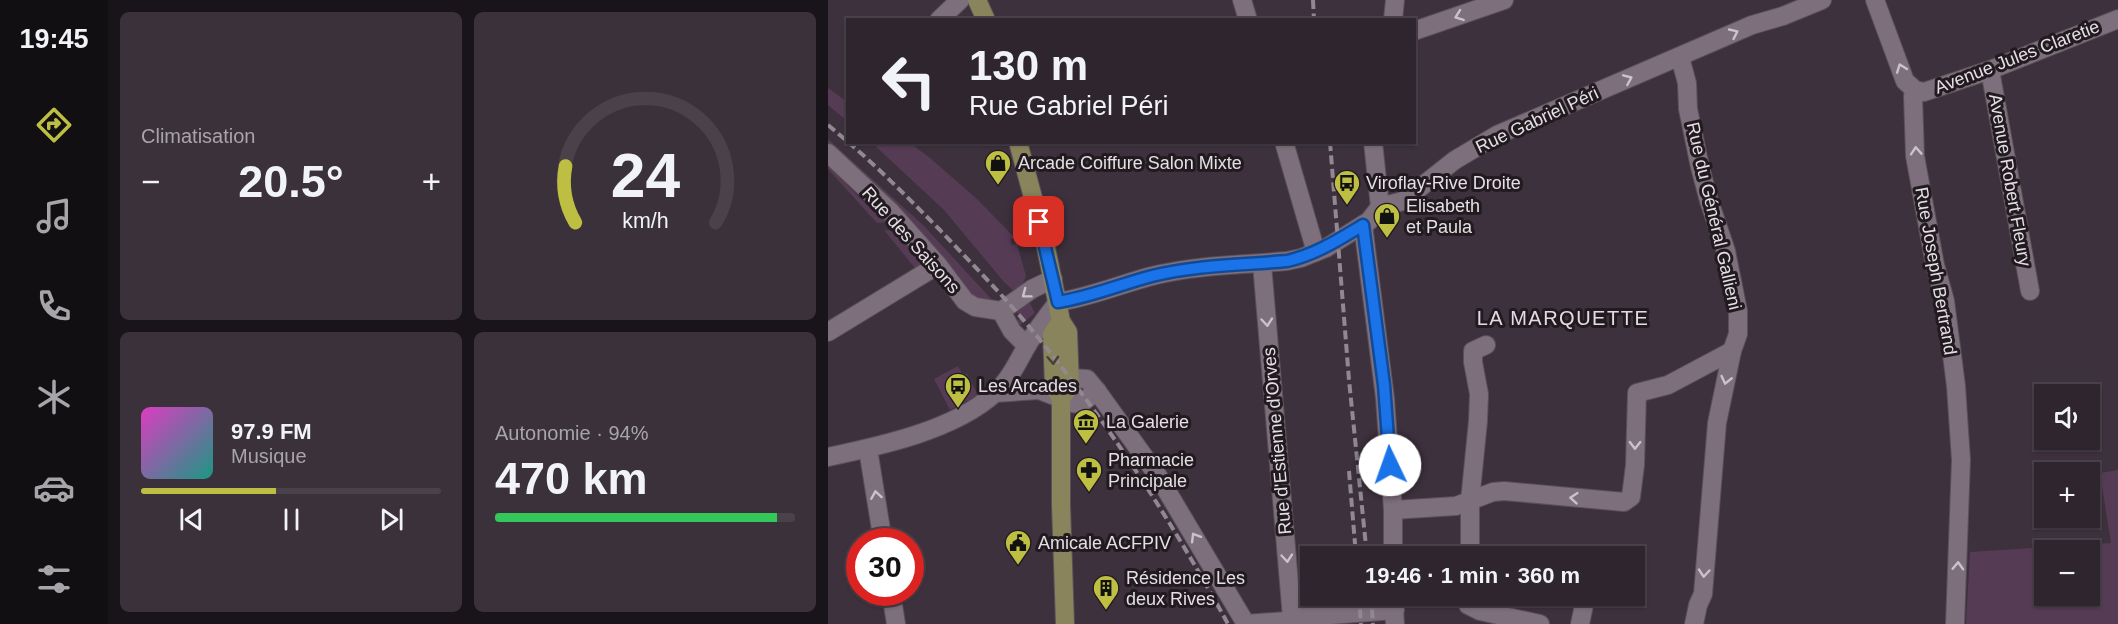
<!DOCTYPE html>
<html lang="fr">
<meta charset="utf-8">
<style>
body{margin:0;font-family:Arial,sans-serif;background:#3a313a;color:#f1f3f6;height:100vh;display:flex;flex-direction:column;font-size:22px;white-space:nowrap}
*{box-sizing:border-box;margin:0}
p{font-size:20px;color:#a7a5aa}
.icon{flex:none;width:33px;height:33px;fill:none;stroke:currentColor;stroke-width:2;stroke-linecap:round;stroke-linejoin:round}
.map{position:relative;flex:1;overflow:hidden}
.drawer{display:flex;flex-direction:column;gap:12px;padding:12px;background:#191419;width:720px}
.drawer>*{flex:none}
.hud{position:absolute;left:18px;top:18px;width:570px;height:126px;border-radius:0px;box-shadow:0 2px 4px #0004,0 0 0 2px #49424a;background:#2e252e;color:#f1f3f6;overflow:hidden}
.fabs{position:absolute;left:1206px;top:384px;display:grid;gap:12px}
.fabs a{display:grid;place-items:center;width:66px;height:66px;border-radius:0px;background:#2e252e;box-shadow:0 2px 4px #0004,0 0 0 2px #49424a;font-size:30px}
.speed{position:absolute;left:18px;top:528px;display:flex;gap:12px;font-size:30px;font-weight:700;text-align:center}
.speed>*{display:grid;place-content:center;width:78px;height:78px;border-radius:50%;background:#2e252e;box-shadow:0 2px 4px #0004,0 0 0 2px #49424a;line-height:1}
.speed .limit{border:9px solid #d22;background:#fff;color:#111}
.pin{position:absolute;display:grid;place-items:center;width:51px;height:51px;color:#fff;margin:-26px;border-radius:12px;box-shadow:0 3px 9px #0006}
.me{position:absolute;width:66px;margin:-33px;rotate:357deg;stroke-linejoin:round;filter:drop-shadow(0 0 4px #0008)}
.turn{display:flex;align-items:center;gap:21px;height:126px;padding:0 24px;font-size:27px}
.turn .icon{width:78px;height:78px;stroke-width:2.5}
.turn b{display:block;font-size:42px;line-height:51px}
.big{font-size:45px;font-weight:800;line-height:1.1}
.drawer .tile{flex:1;display:flex;flex-direction:column;justify-content:center;gap:9px;min-width:0;padding:0 21px;border-radius:9px;background:#3a313a}
.drawer .dial{align-items:center;gap:0}
.dial svg{height:156px;overflow:visible;fill:none;stroke:#49424a;stroke-width:7;stroke-linecap:round;text-anchor:middle}
.dial text{fill:#f1f3f6;stroke:none}
.song{display:flex;align-items:center;gap:18px}
.cover{width:72px;height:72px;border-radius:9px;background:linear-gradient(135deg,hsl(310 70% 55%),hsl(170 70% 35%))}
.played{height:6px;border-radius:3px;background:linear-gradient(90deg,#bebf42 45%,#49424a 45%)}
.keys{display:flex;justify-content:space-around;direction:ltr}
.heat{display:flex;justify-content:space-between;align-items:center;font-size:33px;direction:ltr}
.charge{height:9px;border-radius:4px;background:linear-gradient(90deg,#34c759 94%,#49424a 0)}
.drawer .tiles{flex:1;display:grid;gap:12px;grid-template-columns:repeat(2,1fr)}
.trip{position:absolute;left:472px;top:546px;width:345px;height:60px;border-radius:0px;background:#2e252e;box-shadow:0 2px 4px #0004,0 0 0 2px #49424a;font-weight:800;line-height:60px;text-align:center}
main{display:flex;flex:1;min-height:0}
.dock{display:flex;flex-direction:column;width:108px;justify-content:space-around;align-items:center;background:#120f12;color:#a7a5aa}
.dock .icon{width:42px;height:42px}
.dock .selected{color:#bebf42}
.dock b{font-size:27px;color:#f1f3f6}
.map>svg:first-child{display:block}
.green{fill:#563b55;fill-rule:evenodd}
.lines{fill:none;stroke-linecap:round;stroke-linejoin:round}
.minor-casing{stroke:#5a5059;stroke-width:20}
.major-casing{stroke:#5a5059;stroke-width:20}
.minor{stroke:#7d6f7c;stroke-width:18}
.major{stroke:#8a845c;stroke-width:18}
.rail{stroke:#928892;stroke-width:4;stroke-dasharray:9 4.5;stroke-linecap:butt}
.oneway{stroke:#ccc2cb}
.oneway2{stroke:#464035}
.route-casing{stroke:#114b97;stroke-width:15}
.route{stroke:#1a73e8;stroke-width:10}
.labels{text-anchor:middle;stroke-width:6;stroke-linejoin:round;paint-order:stroke}
.street-label{font-size:18px;fill:#e6dee5;stroke:#211b20}
.poi-label{font-size:18px;fill:#e6dee5;stroke:#211b20;text-anchor:start}
.neighbourhood-label{font-size:20px;letter-spacing:1.5px;fill:#e8d8e7;stroke:#211b20}
</style>
<main>
<nav class="dock">
<b>19:45</b>
<svg class="icon selected" aria-label="directions" viewBox="0 0 24 24"><path d="M12 3l9 9-9 9-9-9zM9 14v-3h6M13 9l2 2-2 2"/></svg>
<svg class="icon" aria-label="music" viewBox="0 0 24 24"><path d="M9 18V5l10-2v13"/><circle cx="6" cy="18" r="3"/><circle cx="16" cy="16" r="3"/></svg>
<svg class="icon" aria-label="phone" viewBox="0 0 24 24"><path d="M5 4h4l2 5-3 2q2 4 5 5l2-3 5 2v4C11 20 4 13 5 4z"/></svg>
<svg class="icon" aria-label="climate" viewBox="0 0 24 24"><path d="M12 3v18M4 7l16 10M4 17L20 7"/></svg>
<svg class="icon" aria-label="car" viewBox="0 0 24 24"><path d="M5 17H2v-5l4-1 3-4h7l3 4 3 1v5h-3M9 17h6M6 11h13"/><circle cx="7" cy="17" r="2"/><circle cx="17" cy="17" r="2"/></svg>
<svg class="icon" aria-label="filters" viewBox="0 0 24 24"><path d="M4 7h16M4 17h16"/><circle cx="9" cy="7" r="2"/><circle cx="15" cy="17" r="2"/></svg>
</nav>
<section class="drawer">
<div class="tiles">
<div class="tile"><p>Climatisation</p>
<div class="heat"><a>−</a><b class="big">20.5°</b><a>+</a></div>
</div>
<div class="tile dial"><svg viewBox="0 0 100 80">
<path d="M14 69A42 42 0 1 1 86 69"/>
<path d="M14 69A42 42 0 0 1 9 40" stroke="#bebf42"/>
<text x="50" y="56" font-size="32" font-weight="700">24</text>
<text x="50" y="72" font-size="11">km/h</text>
</svg></div>
<div class="tile">
<div class="song"><i class="cover"></i><div><b>97.9 FM</b><p>Musique</p></div></div>
<div class="played"></div>
<div class="keys"><svg class="icon" aria-label="previous" viewBox="0 0 24 24"><path d="M18 5L8 12l10 7zM5 5v14"/></svg><svg class="icon" aria-label="pause" viewBox="0 0 24 24"><path d="M8 5v14M16 5v14"/></svg><svg class="icon" aria-label="next" viewBox="0 0 24 24"><path d="M6 5l10 7-10 7zM19 5v14"/></svg></div>
</div>
<div class="tile"><p>Autonomie · 94%</p><b class="big">470 km</b><div class="charge"></div></div>
</div>
</section>
<div class="map">
<svg width="1290" height="624" viewBox="0 0 1290 624">
<rect width="100%" height="100%" fill="#3d313d"/>
<!-- green -->
<g class="green">
<path d="M 0,88 L 19,102 L 19,121 L 0,105 Z"/>
<path d="M 0,139 L 95,225 L 166,302 L 148,302 L 0,145 Z"/>
<path d="M 44,143 L 82,143 L 102,158 L 149,199 L 187,238 L 182,239 L 184,245 L 189,244 L 198,276 L 190,295 L 176,282 L 116,210 Z"/>
<path d="M 0,166 L 46,212 L 49,212 L 62,222 L 49,223 L 0,169 Z"/>
<path d="M 56,230 L 68,231 L 99,266 L 91,273 Z"/>
<path d="M 200,299 L 207,313 L 191,326 L 189,321 L 192,318 L 188,311 Z"/>
<path d="M 130,366 L 134,374 L 139,374 L 150,395 L 122,410 L 106,379 Z"/>
<path d="M 1290,470 L 1290,624 L 1138,624 L 1142,552 L 1283,543 L 1272,473 ZM 1262,550 L 1262,596 L 1216,596 L 1216,550 Z"/>
<path d="M 483,587 L 483,596 L 497,596 L 497,606 L 477,608 L 472,605 L 465,588 Z"/>
</g>
<g class="lines">
<!-- minor casing -->
<g class="minor-casing">
<g id="minor">
<path d="M 414,0 L 420,20"/>
<path d="M 1047,0 L 1077,81 L 1087,90 L 1096,92 L 1162,70 L 1290,19"/>
<path d="M 111,20 L 132,0"/>
<path d="M 565,20 L 567,0"/>
<path d="M 586,31 L 676,0"/>
<path d="M 852,57 L 859,83 L 860,109 L 872,167 L 881,201 L 898,251 L 910,311 L 910,334 L 904,351 L 889,423 L 875,594 L 870,605 L 866,624"/>
<path d="M 1162,70 L 1202,291"/>
<path d="M 1087,90 L 1085,96 L 1087,156 L 1107,265 L 1117,301 L 1128,386 L 1133,460 L 1127,624"/>
<path d="M 456,142 L 488,252"/>
<path d="M 545,142 L 552,207"/>
<path d="M 0,153 L 62,211 L 110,265 L 137,301 L 147,307 L 173,311 L 204,289 L 225,279"/>
<path d="M 535,225 L 557,398 L 565,510 L 565,556"/>
<path d="M 434,264 L 464,618"/>
<path d="M 173,311 L 184,331 L 199,346"/>
<path d="M 0,332 L 110,265"/>
<path d="M 242,378 L 259,379 L 269,391 L 330,476 L 418,624"/>
<path d="M 167,393 L 211,390 L 244,403 L 252,404 L 269,391"/>
<path d="M 40,449 L 55,542"/>
<path d="M 0,457 C 52,446 127,430 167,393 C 181,380 189,364 198,347 C 208,331 219,316 230,302 C 263,297 293,284 324,276 C 368,265 414,265 459,261 L 473,258 L 498,248 L 541,221 L 552,207 L 575,201 L 627,160 L 669,135 L 924,25 L 955,16 L 994,0"/>
<path d="M 565,510 L 628,506 L 665,492 L 676,491 L 796,502 L 803,497 L 807,465 L 809,393 L 840,385 L 904,351"/>
<path d="M 642,556 L 642,501 L 650,421 L 651,394 L 645,362 L 645,351 L 658,345"/>
<path d="M 63,592 L 68,624"/>
<path d="M 565,596 L 567,624"/>
<path d="M 637,596 L 640,605 L 652,611 L 712,624"/>
<path d="M 417,624 L 458,621 L 464,618 L 567,610"/>
<path d="M 752,624 L 756,605"/>
</g>
</g>
<!-- major casing -->
<g class="major-casing">
<g id="major">
<path d="M 149,0 L 158,20"/>
<path d="M 190,142 L 216,238 L 233,321 L 240,332 L 242,386 L 233,399"/>
<path d="M 233,321 L 224,334 L 226,386 L 233,399 L 233,505 L 237,624"/>
</g>
</g>
<!-- minor -->
<use href="#minor" class="minor"/>
<!-- major -->
<use href="#major" class="major"/>
<!-- rail -->
<g class="rail">
<path d="M 485,0 L 486,20"/>
<path d="M 0,125 L 20,142"/>
<path d="M 20,142 C 53,170 82,200 112,230 C 141,261 171,291 198,323 C 276,416 342,518 400,624"/>
<path d="M 502,142 L 521,380 L 539,556"/>
<path d="M 521,471 L 528,556"/>
<path d="M 531,596 L 533,624"/>
<path d="M 543,596 L 545,624"/>
</g>
</g>
<!-- one-way arrows -->
<defs><path id="oneway-chevron" d="M-2-3.5L2.5 0L-2 3.5" fill="none" stroke-width="1.6" stroke-linecap="round" stroke-linejoin="round" transform="scale(1.5)"/></defs>
<g class="oneway">
<use href="#oneway-chevron" transform="translate(631 16) rotate(160)"/>
<use href="#oneway-chevron" transform="translate(906 33) rotate(-25)"/>
<use href="#oneway-chevron" transform="translate(1073 68) rotate(-110)"/>
<use href="#oneway-chevron" transform="translate(800 79) rotate(-23)"/>
<use href="#oneway-chevron" transform="translate(1088 151) rotate(-94)"/>
<use href="#oneway-chevron" transform="translate(198 294) rotate(143)"/>
<use href="#oneway-chevron" transform="translate(439 322) rotate(85)"/>
<use href="#oneway-chevron" transform="translate(898 380) rotate(103)"/>
<use href="#oneway-chevron" transform="translate(807 445) rotate(91)"/>
<use href="#oneway-chevron" transform="translate(48 495) rotate(-99)"/>
<use href="#oneway-chevron" transform="translate(746 498) rotate(-175)"/>
<use href="#oneway-chevron" transform="translate(367 537) rotate(-121)"/>
<use href="#oneway-chevron" transform="translate(459 558) rotate(85)"/>
<use href="#oneway-chevron" transform="translate(1130 566) rotate(-88)"/>
<use href="#oneway-chevron" transform="translate(876 573) rotate(95)"/>
</g>
<use class="oneway2" href="#oneway-chevron" transform="translate(225 360) rotate(87)"/>
<g class="lines">
<!-- route casing -->
<g class="route-casing">
<path id="route" d="M 211,222 L 230,302 C 263,297 293,284 324,276 C 368,265 414,265 459,261 C 487,255 510,240 535,225 L 556,385 L 562,465"/>
</g>
<!-- route -->
<use href="#route" class="route"/>
</g>
<!-- icons -->
<defs>
<g id="shop-pin" transform="scale(1.35)"><path d="M0 17L-7.5 6A9.5 9.5 0 1 1 7.5 6Z" fill="#bebf42" stroke="#211b20"/><path d="M-5-2.5h2.3a2.7 3.5 0 0 1 5.4 0H5L5.5 6h-11ZM-1.5-2.5h3a1.5 2.3 0 0 0-3 0Z" fill="#111"/></g>
<g id="bus-pin" transform="scale(1.35)"><path d="M0 17L-7.5 6A9.5 9.5 0 1 1 7.5 6Z" fill="#bebf42" stroke="#211b20"/><path d="M-5-6H5V4H4V6H2V4H-2V6H-4V4H-5ZM-3.5-4V0h7V-4ZM-3.5 1.2v1.5H-2V1.2ZM2 1.2v1.5H3.5V1.2Z" fill="#111"/></g>
<g id="museum-pin" transform="scale(1.35)"><path d="M0 17L-7.5 6A9.5 9.5 0 1 1 7.5 6Z" fill="#bebf42" stroke="#211b20"/><path d="M0-6L6-3V-2H-6V-3ZM-5-1h2V3h-2ZM-1-1h2V3h-2ZM3-1h2V3H3ZM-6 4H6V6H-6Z" fill="#111"/></g>
<g id="pharmacy-pin" transform="scale(1.35)"><path d="M0 17L-7.5 6A9.5 9.5 0 1 1 7.5 6Z" fill="#bebf42" stroke="#211b20"/><path d="M-2-6h4v4h4v4h-4v4h-4v-4h-4v-4h4Z" fill="#111"/></g>
<g id="civic-pin" transform="scale(1.35)"><path d="M0 17L-7.5 6A9.5 9.5 0 1 1 7.5 6Z" fill="#bebf42" stroke="#211b20"/><path d="M-.6-6.5H3V-4.5H.6V-3L4-1V1h2V6H-6V1h2V-1L-.6-3ZM-1.2 2.5V6h2.4V2.5Z" fill="#111"/></g>
<g id="building-pin" transform="scale(1.35)"><path d="M0 17L-7.5 6A9.5 9.5 0 1 1 7.5 6Z" fill="#bebf42" stroke="#211b20"/><path d="M-4-6H4V6H1V3H-1V6H-4ZM-2.5-4.3h1.7v1.8h-1.7ZM.8-4.3h1.7v1.8H.8ZM-2.5-1h1.7V.8h-1.7ZM.8-1h1.7V.8H.8Z" fill="#111"/></g>
</defs>
<g fill-rule="evenodd">
<use href="#shop-pin" x="170" y="163"/>
<use href="#bus-pin" x="519" y="183"/>
<use href="#shop-pin" x="559" y="216"/>
<use href="#bus-pin" x="130" y="386"/>
<use href="#museum-pin" x="258" y="422"/>
<use href="#pharmacy-pin" x="261" y="470"/>
<use href="#civic-pin" x="190" y="543"/>
<use href="#building-pin" x="278" y="588"/>
</g>
<g class="labels">
<!-- street labels -->
<g class="street-label">
<text transform="translate(1189 57) rotate(-21)" y="6">Avenue Jules Claretie</text>
<text transform="translate(709 120) rotate(-25)" y="6">Rue Gabriel Péri</text>
<text transform="translate(1182 180) rotate(80)" y="6">Avenue Robert Fleury</text>
<text transform="translate(886 216) rotate(77)" y="6">Rue du Général Gallieni</text>
<text transform="translate(83 240) rotate(48)" y="6">Rue des Saisons</text>
<text transform="translate(1108 271) rotate(80)" y="6">Rue Joseph Bertrand</text>
<text transform="translate(449 441) rotate(-95)" y="6">Rue d'Estienne d'Orves</text>
</g>
<!-- poi labels -->
<g class="poi-label">
<text x="190" y="169">Arcade Coiffure Salon Mixte</text>
<text x="538" y="189">Viroflay-Rive Droite</text>
<text x="578" y="212">Elisabeth<tspan x="578" dy="21">et Paula</tspan></text>
<text x="150" y="392">Les Arcades</text>
<text x="278" y="428">La Galerie</text>
<text x="280" y="466">Pharmacie<tspan x="280" dy="21">Principale</tspan></text>
<text x="210" y="549">Amicale ACFPIV</text>
<text x="298" y="584">Résidence Les<tspan x="298" dy="21">deux Rives</tspan></text>
</g>
<!-- neighbourhood labels -->
<g class="neighbourhood-label">
<text x="735" y="325">LA MARQUETTE</text>
</g>
</g>
</svg>
<div class="fabs">
<a><svg class="icon" aria-label="sound" viewBox="0 0 24 24"><path d="M4 9h4l5-4v14l-5-4H4zM17 9q2 3 0 6"/></svg></a>
<a>+</a>
<a>−</a>
</div>
<div class="speed"><div class="limit">30</div></div>
<div class="pin" style="left:211px;top:222px;background:#d93025"><svg class="icon" aria-label="arrive" viewBox="0 0 24 24"><path d="M6 21V4h12l-3 4 3 4H6"/></svg></div>
<svg class="me" style="left:562px;top:465px" viewBox="-20 -20 40 40"><circle r="19" fill="#fff"/><path d="M0-13L10 11 0 6-10 11z" fill="#1a73e8"/></svg>
<div class="trip">19:46 · 1 min · 360 m</div>
<div class="hud">
<div class="turn"><svg class="icon" aria-label="left" viewBox="0 0 24 24"><path d="M17 20v-9H6M10 6l-5 5 5 5"/></svg><div><b>130 m</b>Rue Gabriel Péri</div></div>
</div>
</div>
</main>
